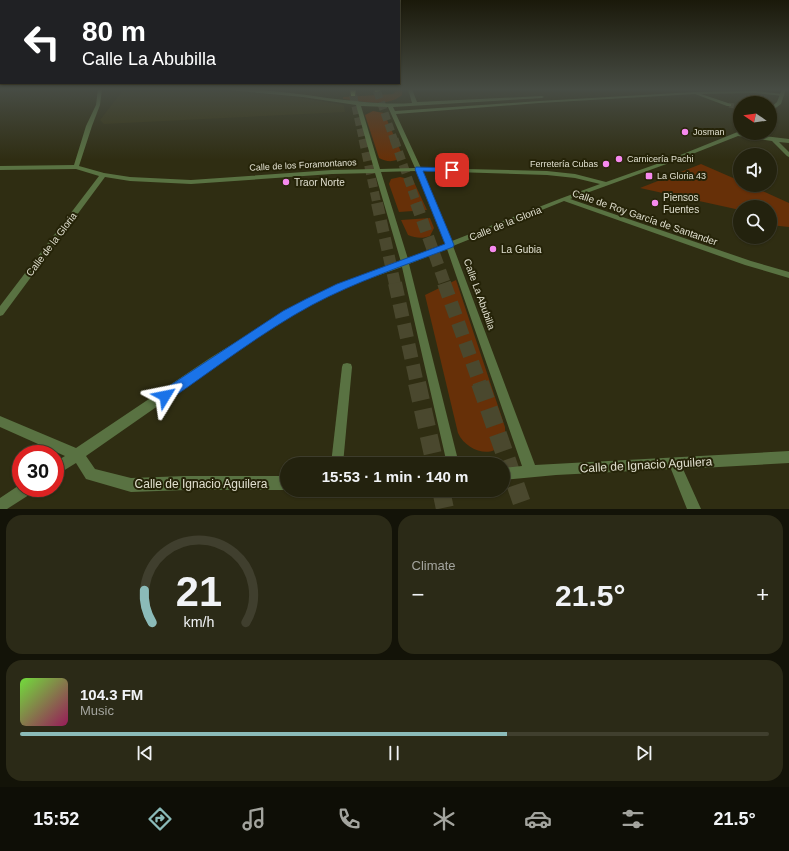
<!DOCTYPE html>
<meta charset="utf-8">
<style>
body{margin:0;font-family:Arial,sans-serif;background:#2b2a17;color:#f1f3f6;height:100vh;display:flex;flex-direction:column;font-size:15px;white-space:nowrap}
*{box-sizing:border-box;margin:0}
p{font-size:13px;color:#a3a49e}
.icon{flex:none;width:22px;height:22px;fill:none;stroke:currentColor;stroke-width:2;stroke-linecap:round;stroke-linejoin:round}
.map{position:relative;height:509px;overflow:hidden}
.drawer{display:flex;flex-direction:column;gap:6px;padding:6px;background:#131308;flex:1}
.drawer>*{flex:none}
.guide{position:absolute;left:0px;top:0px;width:400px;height:84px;box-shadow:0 1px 3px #0004,0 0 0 1px #403f2e;background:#202124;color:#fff;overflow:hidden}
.needle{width:26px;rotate:283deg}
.buttons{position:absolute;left:733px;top:96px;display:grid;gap:8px}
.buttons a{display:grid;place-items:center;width:44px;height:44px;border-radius:50%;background:#23220e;box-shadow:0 1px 3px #0004,0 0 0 1px #403f2e;font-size:20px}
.speed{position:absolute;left:12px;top:445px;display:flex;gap:8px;font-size:20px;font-weight:700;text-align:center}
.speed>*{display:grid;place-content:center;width:52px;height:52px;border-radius:50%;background:#23220e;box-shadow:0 1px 3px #0004,0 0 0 1px #403f2e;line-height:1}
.speed .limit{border:6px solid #d22;background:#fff;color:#111}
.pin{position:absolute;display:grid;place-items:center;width:34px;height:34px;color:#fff;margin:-17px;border-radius:8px;box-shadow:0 2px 6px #0006}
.me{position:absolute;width:44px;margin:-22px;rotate:55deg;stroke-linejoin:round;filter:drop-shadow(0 0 3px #0008)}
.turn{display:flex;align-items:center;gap:14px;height:84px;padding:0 16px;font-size:18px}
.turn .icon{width:52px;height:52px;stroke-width:2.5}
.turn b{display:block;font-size:28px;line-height:34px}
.big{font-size:30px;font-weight:600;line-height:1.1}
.drawer .widget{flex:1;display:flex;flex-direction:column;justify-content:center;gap:6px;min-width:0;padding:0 14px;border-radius:16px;background:#2b2a17}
.drawer .dial{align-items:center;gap:0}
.dial svg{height:104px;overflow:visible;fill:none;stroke:#403f2e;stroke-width:7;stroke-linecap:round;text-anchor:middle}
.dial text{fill:#f1f3f6;stroke:none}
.song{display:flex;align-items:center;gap:12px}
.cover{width:48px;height:48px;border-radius:6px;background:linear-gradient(135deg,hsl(100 70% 55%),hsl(330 70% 35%))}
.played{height:4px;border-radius:2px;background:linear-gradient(90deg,#8bbbb9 65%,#403f2e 65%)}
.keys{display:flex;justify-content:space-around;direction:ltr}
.heat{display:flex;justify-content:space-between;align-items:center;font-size:22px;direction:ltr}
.drawer .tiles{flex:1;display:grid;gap:6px;grid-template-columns:1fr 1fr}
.widget:last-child{grid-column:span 2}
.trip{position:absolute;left:280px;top:457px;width:230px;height:40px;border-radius:20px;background:#23220e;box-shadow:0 1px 3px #0004,0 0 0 1px #403f2e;font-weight:600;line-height:40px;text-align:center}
.tab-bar{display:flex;height:64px;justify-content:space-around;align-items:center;background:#0e0e06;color:#a3a49e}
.tab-bar .icon{width:28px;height:28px}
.tab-bar .active{color:#8bbbb9}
.tab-bar b{font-size:18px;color:#f1f3f6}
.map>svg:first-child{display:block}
.built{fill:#373412}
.green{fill:#673008}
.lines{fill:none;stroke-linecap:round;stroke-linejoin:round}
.minor-tunnel{stroke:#4a482e;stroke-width:5;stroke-dasharray:5 2.5;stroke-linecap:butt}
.motorway-tunnel-far4{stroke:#4a482e;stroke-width:8;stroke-dasharray:8 3.5;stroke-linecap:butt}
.motorway-tunnel-far3{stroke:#4a482e;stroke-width:9;stroke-dasharray:9 4.5;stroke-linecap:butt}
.motorway-tunnel-far2{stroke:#4a482e;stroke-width:12;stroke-dasharray:12 6;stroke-linecap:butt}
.motorway-tunnel-far1{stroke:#4a482e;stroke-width:14;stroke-dasharray:14 7;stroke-linecap:butt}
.motorway-tunnel{stroke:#4a482e;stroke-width:18;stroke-dasharray:18 9;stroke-linecap:butt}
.pedestrian{fill:#597242;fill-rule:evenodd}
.minor{fill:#597242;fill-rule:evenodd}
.motorway{fill:#95d255;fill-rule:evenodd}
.route{fill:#1a73e8;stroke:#114b97}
.poi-dot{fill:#f689ee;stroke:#252308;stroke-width:1.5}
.labels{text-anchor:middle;stroke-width:4;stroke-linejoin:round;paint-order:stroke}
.far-poi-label{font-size:9px;fill:#e0dfcf;stroke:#252308;text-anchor:start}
.far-street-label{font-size:9px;fill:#e0dfcf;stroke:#252308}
.poi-label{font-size:10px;fill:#e0dfcf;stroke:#252308;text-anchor:start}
.street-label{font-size:10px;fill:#e0dfcf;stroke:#252308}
.near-street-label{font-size:12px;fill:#e0dfcf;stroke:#252308}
</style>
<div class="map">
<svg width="789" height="509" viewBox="0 0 789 509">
<rect width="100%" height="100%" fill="#2f2d12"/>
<!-- built -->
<path class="built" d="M 124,89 L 215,89 L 296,97 L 344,105 L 345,112 L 104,124 L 100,120 Z"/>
<!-- green -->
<g class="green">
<path d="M 398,89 L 402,89 L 402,95 C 387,108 361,101 343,99 L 343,97 L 393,94 Z"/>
<path d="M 373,111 L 384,113 L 402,154 L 402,156 C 396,163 386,162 379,158 L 365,115 Z"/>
<path d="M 701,164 L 740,181 L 740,185 L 749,185 L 789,203 L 789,227 L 770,225 L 770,207 L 740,207 L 740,210 L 640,188 Z"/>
<path d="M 400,177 L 413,180 L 427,210 L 399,212 L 389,184 L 391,179 Z"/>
<path d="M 430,218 L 434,228 L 430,236 C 422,239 416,238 408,235 L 401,220 Z"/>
<path d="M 456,280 L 505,427 C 508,461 469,457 458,433 L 425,295 Z"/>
</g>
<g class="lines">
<!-- minor-tunnel -->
<path class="minor-tunnel" d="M 729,105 L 740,107"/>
<!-- motorway-tunnel-far4 -->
<g class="motorway-tunnel-far4">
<path d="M 377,91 L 394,140"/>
<path d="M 353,95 L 363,140"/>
</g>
<!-- motorway-tunnel-far3 -->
<g class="motorway-tunnel-far3">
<path d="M 363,139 L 377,204"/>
<path d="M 394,139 L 417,204"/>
</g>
<!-- motorway-tunnel-far2 -->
<g class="motorway-tunnel-far2">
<path d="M 377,203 L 395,284"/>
<path d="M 416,203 L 445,284"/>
</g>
<!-- motorway-tunnel-far1 -->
<g class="motorway-tunnel-far1">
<path d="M 395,283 L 417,384"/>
<path d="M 444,283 L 480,384"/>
</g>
<!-- motorway-tunnel -->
<g class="motorway-tunnel">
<path d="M 417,383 L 435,464"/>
<path d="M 480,383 L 524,509"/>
<path d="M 441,490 L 445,509"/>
</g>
<!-- pedestrian -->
<path class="pedestrian" d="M 755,91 L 783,94 L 785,95 L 783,96 L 755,93 L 695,94 L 693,93 L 695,92 Z"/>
<!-- minor -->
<g class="minor">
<path d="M 98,89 L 102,89 L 100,105 L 92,126 L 79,166 L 104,173 L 130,177 L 191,180 L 332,170 L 374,169 L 356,105 L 303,97 L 228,90 L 226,89 C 260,89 293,93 327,98 C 357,101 382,105 412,103 L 408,89 L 412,89 L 417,102 L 542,96 L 544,97 L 542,98 L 393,107 L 395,111 L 539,101 L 695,92 L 731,104 L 731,106 L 727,106 L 695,94 L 539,103 L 396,114 L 421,168 L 547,171 L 575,174 L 606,182 L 668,160 L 740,131 L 740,133 L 789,139 L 789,143 L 779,142 L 789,152 L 789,157 L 787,156 L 772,141 L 738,136 L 672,162 L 570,199 L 751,261 L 789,272 L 789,278 L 745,265 L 564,201 L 453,246 L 535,465 L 789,451 L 789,463 L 683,469 L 701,509 L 687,509 L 671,469 L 556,475 L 503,480 L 503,468 L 522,466 L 447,249 L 409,264 L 459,464 L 447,464 L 402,267 L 343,288 L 290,316 L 218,364 L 86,456 L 95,469 L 131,478 L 186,476 L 287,476 L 287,490 L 186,490 L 131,492 L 86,479 L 76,463 L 55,476 L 55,462 L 65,456 L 0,427 L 0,416 L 76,448 L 210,358 L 284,312 L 337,284 L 401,262 L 375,173 L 332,174 L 191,184 L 130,181 L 105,177 L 3,315 L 0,316 L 0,306 L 99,176 L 76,169 L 0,170 L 0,166 L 74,165 L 86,126 L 96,105 ZM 361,106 L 388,107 L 415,168 L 380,169 ZM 416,171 L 445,244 L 408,259 L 381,172 ZM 422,171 L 547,175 L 575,178 L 600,184 L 562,198 L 452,241 Z"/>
<path d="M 782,89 L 786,89 L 781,104 L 770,112 L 770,108 L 777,102 Z"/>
<path d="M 347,363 L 351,364 L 352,367 L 343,464 L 331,464 L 342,367 L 343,364 Z"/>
<path d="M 21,484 L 21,488 L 34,488 L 32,493 L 7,509 L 0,509 L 0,498 Z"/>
</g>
<!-- motorway -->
<g class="motorway">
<path d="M 350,89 L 356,89 L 355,96 L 351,96 Z"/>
<path d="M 374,89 L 380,89 L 380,91 L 375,92 Z"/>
</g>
</g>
<!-- sky -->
<linearGradient id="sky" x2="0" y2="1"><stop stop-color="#1a190a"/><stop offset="0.56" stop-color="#474c44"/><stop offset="1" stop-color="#474c44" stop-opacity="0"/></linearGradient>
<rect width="789" height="160" fill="url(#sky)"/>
<!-- route -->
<path class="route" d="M 416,167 L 452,168 L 455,170 L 452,172 L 423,171 L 454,245 L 453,247 C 406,265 357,281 312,305 C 262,332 216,368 169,400 L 165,401 L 160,400 L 158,396 L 160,392 L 283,311 L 306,299 L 337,284 L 445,244 L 415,169 Z"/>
<!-- markers -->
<g class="poi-dot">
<circle cx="685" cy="132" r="4"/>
<circle cx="619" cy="159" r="4"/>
<circle cx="606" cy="164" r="4"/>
<rect x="645" y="172" width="8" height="8" rx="2"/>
<circle cx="286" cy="182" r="4"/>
<circle cx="655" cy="203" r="4"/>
<circle cx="493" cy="249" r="4"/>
</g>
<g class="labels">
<!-- far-poi labels -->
<g class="far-poi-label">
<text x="693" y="135">Josman</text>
<text x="627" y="162">Carnicería Pachi</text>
<text x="598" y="167" text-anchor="end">Ferretería Cubas</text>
<text x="657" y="179">La Gloria 43</text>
</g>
<!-- far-street labels -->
<g class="far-street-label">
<text transform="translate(303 165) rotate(-3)" y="3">Calle de los Foramontanos</text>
</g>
<!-- poi labels -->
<g class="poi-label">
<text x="294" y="186">Traor Norte</text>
<text x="663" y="201">Piensos<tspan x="663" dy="12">Fuentes</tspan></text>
<text x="501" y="253">La Gubia</text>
</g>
<!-- street labels -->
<g class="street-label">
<text transform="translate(645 217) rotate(19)" y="4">Calle de Roy García de Santander</text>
<text transform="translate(505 223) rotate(-22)" y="4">Calle de la Gloria</text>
<text transform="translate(51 244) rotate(-53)" y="4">Calle de la Gloria</text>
<text transform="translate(480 294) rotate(70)" y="4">Calle La Abubilla</text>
</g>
<!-- near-street labels -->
<g class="near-street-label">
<text transform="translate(646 465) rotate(-3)" y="4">Calle de Ignacio Aguilera</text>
<text x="201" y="488">Calle de Ignacio Aguilera</text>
</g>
</g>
</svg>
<div class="buttons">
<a><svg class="needle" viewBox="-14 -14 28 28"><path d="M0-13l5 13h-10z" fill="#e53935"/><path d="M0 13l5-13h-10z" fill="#a3a49e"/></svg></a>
<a><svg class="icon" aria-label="sound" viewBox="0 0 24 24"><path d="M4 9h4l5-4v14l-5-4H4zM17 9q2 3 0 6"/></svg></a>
<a><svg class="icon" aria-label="search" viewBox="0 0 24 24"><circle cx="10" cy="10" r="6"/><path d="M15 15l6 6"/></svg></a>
</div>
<div class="speed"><div class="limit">30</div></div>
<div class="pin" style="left:452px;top:170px;background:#d93025"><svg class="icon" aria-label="arrive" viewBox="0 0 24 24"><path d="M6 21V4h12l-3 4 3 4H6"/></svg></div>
<svg class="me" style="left:165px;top:396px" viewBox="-20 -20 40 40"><path d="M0-17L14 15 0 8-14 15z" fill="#1a73e8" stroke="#fff" stroke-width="4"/></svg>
<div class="trip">15:53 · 1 min · 140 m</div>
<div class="guide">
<div class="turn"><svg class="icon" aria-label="left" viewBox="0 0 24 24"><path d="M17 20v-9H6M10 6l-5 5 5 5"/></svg><div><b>80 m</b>Calle La Abubilla</div></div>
</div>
</div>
<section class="drawer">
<div class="tiles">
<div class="widget dial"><svg viewBox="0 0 100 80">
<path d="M14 69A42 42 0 1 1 86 69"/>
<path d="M14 69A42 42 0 0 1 8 44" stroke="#8bbbb9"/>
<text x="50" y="56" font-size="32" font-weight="700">21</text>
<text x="50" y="72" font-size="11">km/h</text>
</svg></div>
<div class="widget"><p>Climate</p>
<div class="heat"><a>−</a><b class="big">21.5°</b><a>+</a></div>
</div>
<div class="widget">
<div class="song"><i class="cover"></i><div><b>104.3 FM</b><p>Music</p></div></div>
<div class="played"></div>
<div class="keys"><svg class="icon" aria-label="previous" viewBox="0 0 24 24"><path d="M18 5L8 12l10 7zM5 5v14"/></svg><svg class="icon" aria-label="pause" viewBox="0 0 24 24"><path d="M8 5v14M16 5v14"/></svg><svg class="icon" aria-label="next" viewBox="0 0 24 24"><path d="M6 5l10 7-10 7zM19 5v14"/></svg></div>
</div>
</div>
</section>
<nav class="tab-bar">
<b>15:52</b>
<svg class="icon active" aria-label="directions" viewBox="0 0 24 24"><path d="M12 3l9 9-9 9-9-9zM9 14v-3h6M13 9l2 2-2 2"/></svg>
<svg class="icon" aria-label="music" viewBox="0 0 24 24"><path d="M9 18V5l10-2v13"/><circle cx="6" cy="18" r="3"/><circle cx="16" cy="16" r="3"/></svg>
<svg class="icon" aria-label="phone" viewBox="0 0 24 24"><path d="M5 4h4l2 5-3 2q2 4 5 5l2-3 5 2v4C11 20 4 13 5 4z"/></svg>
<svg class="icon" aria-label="climate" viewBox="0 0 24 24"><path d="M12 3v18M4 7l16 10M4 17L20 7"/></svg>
<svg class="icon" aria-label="car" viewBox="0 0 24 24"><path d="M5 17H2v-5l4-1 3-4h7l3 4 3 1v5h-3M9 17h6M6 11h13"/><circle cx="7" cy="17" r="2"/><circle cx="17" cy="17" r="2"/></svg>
<svg class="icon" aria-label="filters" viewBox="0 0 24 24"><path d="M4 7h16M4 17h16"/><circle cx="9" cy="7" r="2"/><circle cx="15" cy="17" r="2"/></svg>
<b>21.5°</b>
</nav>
